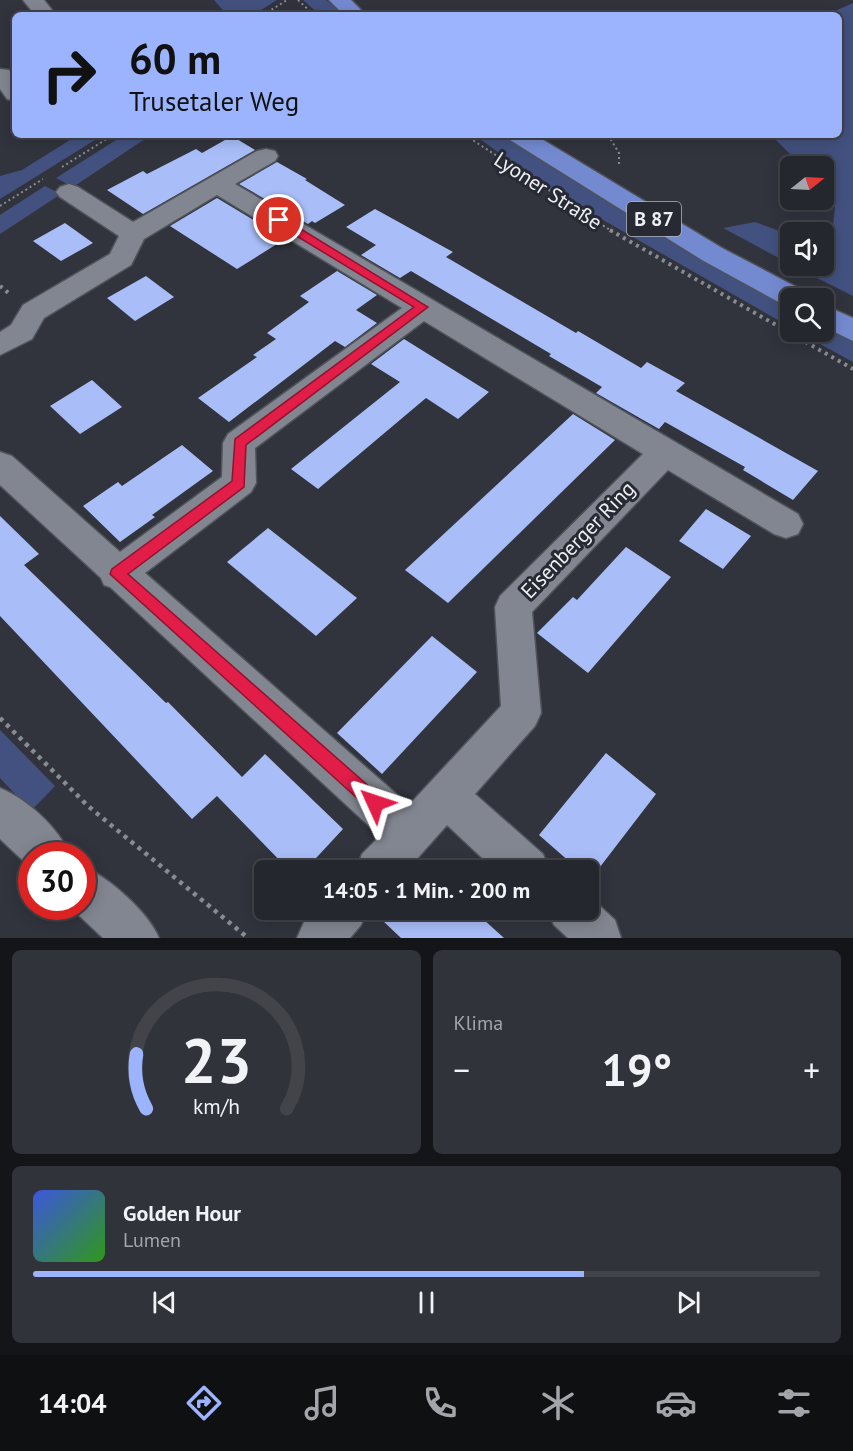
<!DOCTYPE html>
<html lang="de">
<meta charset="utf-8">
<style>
body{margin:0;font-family:"PT Sans",sans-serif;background:#31333a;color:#f1f3f6;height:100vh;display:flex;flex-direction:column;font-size:22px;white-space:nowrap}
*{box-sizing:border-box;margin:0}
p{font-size:20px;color:#a3a5aa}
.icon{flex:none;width:33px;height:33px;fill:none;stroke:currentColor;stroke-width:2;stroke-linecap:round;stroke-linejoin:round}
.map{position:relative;height:938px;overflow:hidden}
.side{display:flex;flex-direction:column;gap:12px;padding:12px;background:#141519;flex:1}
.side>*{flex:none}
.banner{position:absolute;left:12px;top:12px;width:830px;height:126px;border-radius:9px;box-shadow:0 3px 15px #0003,0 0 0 2px #42444a;background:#9bb4fd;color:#111;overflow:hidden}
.needle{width:39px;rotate:72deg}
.tools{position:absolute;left:780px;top:156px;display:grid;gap:12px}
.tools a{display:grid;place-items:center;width:54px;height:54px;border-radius:9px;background:#25272e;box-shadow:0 3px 15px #0003,0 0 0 2px #42444a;font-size:30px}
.speed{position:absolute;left:18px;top:842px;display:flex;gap:12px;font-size:30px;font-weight:700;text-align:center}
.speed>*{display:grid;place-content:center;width:78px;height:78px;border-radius:50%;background:#25272e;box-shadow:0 3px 15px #0003,0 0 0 2px #42444a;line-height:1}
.speed .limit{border:9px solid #d22;background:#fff;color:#111}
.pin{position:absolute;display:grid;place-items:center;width:51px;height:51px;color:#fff;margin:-26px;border:3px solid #fff;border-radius:50%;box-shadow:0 2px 6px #0007}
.me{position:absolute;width:66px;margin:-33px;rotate:312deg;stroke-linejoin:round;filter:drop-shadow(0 0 4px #0008)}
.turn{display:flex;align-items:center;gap:21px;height:126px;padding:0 18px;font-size:27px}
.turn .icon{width:78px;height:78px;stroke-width:2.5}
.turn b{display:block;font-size:42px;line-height:51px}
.big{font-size:45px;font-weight:700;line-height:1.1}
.side .widget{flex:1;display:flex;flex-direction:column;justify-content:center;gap:9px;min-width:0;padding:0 21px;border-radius:9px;background:#31333a}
.side .dial{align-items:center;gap:0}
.dial svg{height:156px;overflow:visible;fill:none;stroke:#42444a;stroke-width:7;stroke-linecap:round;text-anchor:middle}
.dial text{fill:#f1f3f6;stroke:none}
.song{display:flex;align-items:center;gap:18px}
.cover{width:72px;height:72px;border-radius:9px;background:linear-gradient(135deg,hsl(230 70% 55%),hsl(110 70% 35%))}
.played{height:6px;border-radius:3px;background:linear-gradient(90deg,#9bb4fd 70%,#42444a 70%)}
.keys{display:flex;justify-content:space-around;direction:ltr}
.heat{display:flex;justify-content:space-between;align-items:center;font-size:33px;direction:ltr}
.side .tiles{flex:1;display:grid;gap:12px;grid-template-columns:1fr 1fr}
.widget:last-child{grid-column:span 2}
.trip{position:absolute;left:254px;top:860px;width:345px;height:60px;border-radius:9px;background:#25272e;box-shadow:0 3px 15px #0003,0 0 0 2px #42444a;font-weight:700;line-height:60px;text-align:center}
.menu{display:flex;height:96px;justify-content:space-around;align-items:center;background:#0f1012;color:#a3a5aa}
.menu .icon{width:42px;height:42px}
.menu .current{color:#9bb4fd}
.menu b{font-size:27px;color:#f1f3f6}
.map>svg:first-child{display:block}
.green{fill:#42517f}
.building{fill:#a9bef8}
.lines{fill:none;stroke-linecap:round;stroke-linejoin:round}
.minor-casing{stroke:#50535a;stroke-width:3}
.major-casing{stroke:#50535a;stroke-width:3}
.path-far2{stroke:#898b93;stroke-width:2;stroke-dasharray:2 3;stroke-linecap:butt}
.path-far1{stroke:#898b93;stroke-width:4;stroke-dasharray:3 4.5;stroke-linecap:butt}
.path{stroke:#898b93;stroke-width:4.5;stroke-dasharray:4 5;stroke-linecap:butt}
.minor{fill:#828690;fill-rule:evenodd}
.major{fill:#748ad0;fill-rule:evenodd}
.route{fill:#e11d48;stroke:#92132f;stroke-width:1.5}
.labels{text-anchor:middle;stroke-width:6;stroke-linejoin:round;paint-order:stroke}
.shield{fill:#272a33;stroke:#b2b4ba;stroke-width:1.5}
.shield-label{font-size:20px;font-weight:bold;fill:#edeff4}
.street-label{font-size:21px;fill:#edeff4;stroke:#272a33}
</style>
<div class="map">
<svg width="853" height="938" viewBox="0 0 853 938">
<rect width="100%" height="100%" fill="#31343d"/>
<!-- green -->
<g class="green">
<path d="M 214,0 L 277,0 L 253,15 L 227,15 Z"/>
<path d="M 303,0 L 326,0 L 344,15 L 320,15 Z"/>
<path d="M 853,3 L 853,296 L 793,266 L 824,266 L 824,232 L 815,232 L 833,225 L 835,208 L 824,189 L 824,166 L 802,166 L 771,135 L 838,135 L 838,15 L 835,15 L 835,11 Z"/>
<path d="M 78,135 L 103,135 L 0,199 L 0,176 L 22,170 Z"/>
<path d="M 124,135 L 151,135 L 73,187 L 56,178 Z"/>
<path d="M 474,135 L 501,135 L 687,252 L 790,309 L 790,327 L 556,193 Z"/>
<path d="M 45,186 L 61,194 L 0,234 L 0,215 Z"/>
<path d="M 755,222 L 790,235 L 790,264 L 723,228 Z"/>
<path d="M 824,327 L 853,342 L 853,362 L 798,332 L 824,332 Z"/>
<path d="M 0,730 L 55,786 L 31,811 L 0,778 Z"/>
</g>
<!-- building -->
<g class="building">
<path d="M 232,136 L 255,150 L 143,214 L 107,190 L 143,171 L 147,174 L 196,149 L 202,153 Z"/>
<path d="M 277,162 L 307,179 L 305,180 L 345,205 L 315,223 L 312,221 L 308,224 L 239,184 Z"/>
<path d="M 217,198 L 285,239 L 237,269 L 170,226 Z"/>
<path d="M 375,209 L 453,252 L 446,257 L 576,333 L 578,331 L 641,368 L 647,362 L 685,383 L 676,391 L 818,471 L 793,500 L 743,470 L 745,467 L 665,422 L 659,429 L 596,393 L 602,387 L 549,356 L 551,354 L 411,271 L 400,278 L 361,255 L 376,245 L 346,227 Z"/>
<path d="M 65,223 L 93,243 L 61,261 L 33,241 Z"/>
<path d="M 337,271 L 377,295 L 356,310 L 377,323 L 345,347 L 335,341 L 229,422 L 198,398 L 257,357 L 253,355 L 276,339 L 267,333 L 309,302 L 300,296 Z"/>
<path d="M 146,276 L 174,297 L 135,321 L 107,298 Z"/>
<path d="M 404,339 L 489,392 L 458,419 L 426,398 L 318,489 L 291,469 L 400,382 L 371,364 Z"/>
<path d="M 92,380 L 122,407 L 80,434 L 50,406 Z"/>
<path d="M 573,414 L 615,440 L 448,603 L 405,570 Z"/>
<path d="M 182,445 L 213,471 L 152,515 L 155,517 L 120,542 L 83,506 L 118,482 L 122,486 Z"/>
<path d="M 706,509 L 751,536 L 723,569 L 679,541 Z"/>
<path d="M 0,516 L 39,554 L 24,565 L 166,703 L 168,702 L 242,777 L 265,754 L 343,829 L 305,870 L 289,870 L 217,796 L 192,819 L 0,616 Z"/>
<path d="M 268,528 L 357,598 L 316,636 L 227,562 Z"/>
<path d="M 626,547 L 671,577 L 588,673 L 537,633 L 573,597 L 577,600 Z"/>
<path d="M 432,636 L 477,672 L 382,774 L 337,733 Z"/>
<path d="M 606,753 L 656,794 L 590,880 L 588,870 L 579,870 L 539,835 Z"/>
<path d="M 392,909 L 472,909 L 504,938 L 401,938 L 383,921 Z"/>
</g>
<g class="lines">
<!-- minor casing -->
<g class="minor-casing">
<g id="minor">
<path d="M 23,0 L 44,0 L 56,15 L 35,15 Z"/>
<path d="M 0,69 L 9,70 L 15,79 L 15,101 L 7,99 L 0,89 Z"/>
<path d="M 266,149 L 275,151 L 278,156 L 275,161 L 235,184 L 798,514 L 803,524 L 798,534 L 786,538 L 774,534 L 668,470 L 532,612 L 541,713 L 535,726 L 475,794 L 543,854 L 549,870 L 495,870 L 447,825 L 407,870 L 356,870 L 362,854 L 380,836 L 110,587 L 104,585 L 101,578 L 0,485 L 0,452 L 12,456 L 120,552 L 222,477 L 223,443 L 228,434 L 402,308 L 217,195 L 144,239 L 131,265 L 44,318 L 32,339 L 0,355 L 0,332 L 11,325 L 23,305 L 110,254 L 119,236 L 60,197 L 56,192 L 60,187 L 69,184 L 78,187 L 133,222 L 257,151 ZM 424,321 L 643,454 L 500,596 L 495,607 L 501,706 L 409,805 L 145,573 L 251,492 L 256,483 L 255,448 Z"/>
<path d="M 0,788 C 27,799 59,828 70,855 L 32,855 L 32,869 L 0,839 Z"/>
<path d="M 82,866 C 109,877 148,912 159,938 L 103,938 L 69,906 L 82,906 Z"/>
<path d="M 588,895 L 615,920 L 621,938 L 568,938 L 554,925 L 547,909 L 588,909 Z"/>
<path d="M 315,909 L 368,909 L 361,925 L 350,938 L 297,938 L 304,922 Z"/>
</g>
</g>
<!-- major casing -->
<g class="major-casing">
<g id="major">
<path d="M 329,0 L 351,0 L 366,15 L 344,15 Z"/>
<path d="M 506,135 L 535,135 L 722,248 L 804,291 L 808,298 L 790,298 L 790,306 L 784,305 L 702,260 L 510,140 Z"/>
<path d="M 824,305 L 853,318 L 853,341 L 824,327 Z"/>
</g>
</g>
<!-- path-far2 -->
<g class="path-far2">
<path d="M 298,0 L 314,15"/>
<path d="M 263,15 L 287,0"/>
<path d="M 465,135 L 613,232"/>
<path d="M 608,135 L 619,153 L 619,165"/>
<path d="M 62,167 L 113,135"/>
<path d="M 0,206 L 43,179"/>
</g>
<!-- path-far1 -->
<g class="path-far1">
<path d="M 610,230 L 853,369"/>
<path d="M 0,286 L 11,295"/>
</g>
<!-- path -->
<path class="path" d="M 0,718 L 88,806 L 248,938"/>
<!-- minor -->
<use href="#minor" class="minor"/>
<!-- major -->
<use href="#major" class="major"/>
</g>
<!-- route -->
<path class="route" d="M 275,218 L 283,218 L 428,307 L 246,445 L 244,487 L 128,574 L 381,797 L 384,803 L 381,809 L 375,812 L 369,809 L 110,574 L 112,569 L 232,481 L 235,439 L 414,307 L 275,223 Z"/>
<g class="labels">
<!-- shield labels -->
<rect class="shield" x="627" y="202" width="54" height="34" rx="4.5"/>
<g class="shield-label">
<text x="654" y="226">B 87</text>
</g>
<!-- street labels -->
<g class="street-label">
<text transform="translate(548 191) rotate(33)" y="7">Lyoner Straße</text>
<text transform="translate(578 540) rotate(-46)" y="7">Eisenberger Ring</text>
</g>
</g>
</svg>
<div class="tools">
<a><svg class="needle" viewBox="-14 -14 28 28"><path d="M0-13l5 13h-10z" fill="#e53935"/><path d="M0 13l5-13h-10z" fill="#a3a5aa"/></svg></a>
<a><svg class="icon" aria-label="sound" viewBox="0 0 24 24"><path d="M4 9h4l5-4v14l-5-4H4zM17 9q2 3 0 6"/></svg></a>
<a><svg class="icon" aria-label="search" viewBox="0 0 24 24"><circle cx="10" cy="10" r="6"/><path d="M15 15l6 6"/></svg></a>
</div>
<div class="speed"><div class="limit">30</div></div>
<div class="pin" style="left:279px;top:220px;background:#d93025"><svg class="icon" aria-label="arrive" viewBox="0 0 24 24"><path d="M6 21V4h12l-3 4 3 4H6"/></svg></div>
<svg class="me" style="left:375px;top:803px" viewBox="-20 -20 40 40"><path d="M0-17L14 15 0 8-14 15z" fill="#e11d48" stroke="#fff" stroke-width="4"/></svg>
<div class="trip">14:05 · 1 Min. · 200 m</div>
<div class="banner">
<div class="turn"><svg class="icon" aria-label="right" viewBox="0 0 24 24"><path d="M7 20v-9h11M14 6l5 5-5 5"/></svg><div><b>60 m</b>Trusetaler Weg</div></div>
</div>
</div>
<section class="side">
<div class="tiles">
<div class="widget dial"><svg viewBox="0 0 100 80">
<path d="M14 69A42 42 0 1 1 86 69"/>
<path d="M14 69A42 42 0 0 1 9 41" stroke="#9bb4fd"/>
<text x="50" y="56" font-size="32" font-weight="700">23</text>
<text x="50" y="72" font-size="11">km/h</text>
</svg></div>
<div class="widget"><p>Klima</p>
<div class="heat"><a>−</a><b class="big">19°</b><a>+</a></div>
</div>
<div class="widget">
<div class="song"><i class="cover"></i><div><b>Golden Hour</b><p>Lumen</p></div></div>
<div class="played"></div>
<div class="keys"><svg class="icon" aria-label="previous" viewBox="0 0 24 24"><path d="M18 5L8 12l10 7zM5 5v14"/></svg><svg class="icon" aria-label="pause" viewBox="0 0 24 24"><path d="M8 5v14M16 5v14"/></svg><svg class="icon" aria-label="next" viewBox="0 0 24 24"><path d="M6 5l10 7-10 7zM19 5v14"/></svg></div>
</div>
</div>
</section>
<nav class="menu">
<b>14:04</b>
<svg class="icon current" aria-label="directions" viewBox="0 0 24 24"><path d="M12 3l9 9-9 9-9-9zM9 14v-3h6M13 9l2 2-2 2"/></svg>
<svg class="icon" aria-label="music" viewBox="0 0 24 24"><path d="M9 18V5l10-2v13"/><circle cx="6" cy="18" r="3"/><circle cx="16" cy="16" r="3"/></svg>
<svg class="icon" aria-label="phone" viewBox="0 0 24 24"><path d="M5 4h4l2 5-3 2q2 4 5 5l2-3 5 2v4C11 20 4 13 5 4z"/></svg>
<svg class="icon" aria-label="climate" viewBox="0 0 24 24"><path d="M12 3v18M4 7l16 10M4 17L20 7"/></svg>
<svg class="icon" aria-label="car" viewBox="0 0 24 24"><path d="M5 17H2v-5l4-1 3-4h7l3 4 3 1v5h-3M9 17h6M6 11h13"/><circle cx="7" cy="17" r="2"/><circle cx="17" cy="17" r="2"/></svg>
<svg class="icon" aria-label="filters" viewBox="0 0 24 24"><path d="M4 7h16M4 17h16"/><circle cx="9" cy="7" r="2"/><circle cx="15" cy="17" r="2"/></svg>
</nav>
